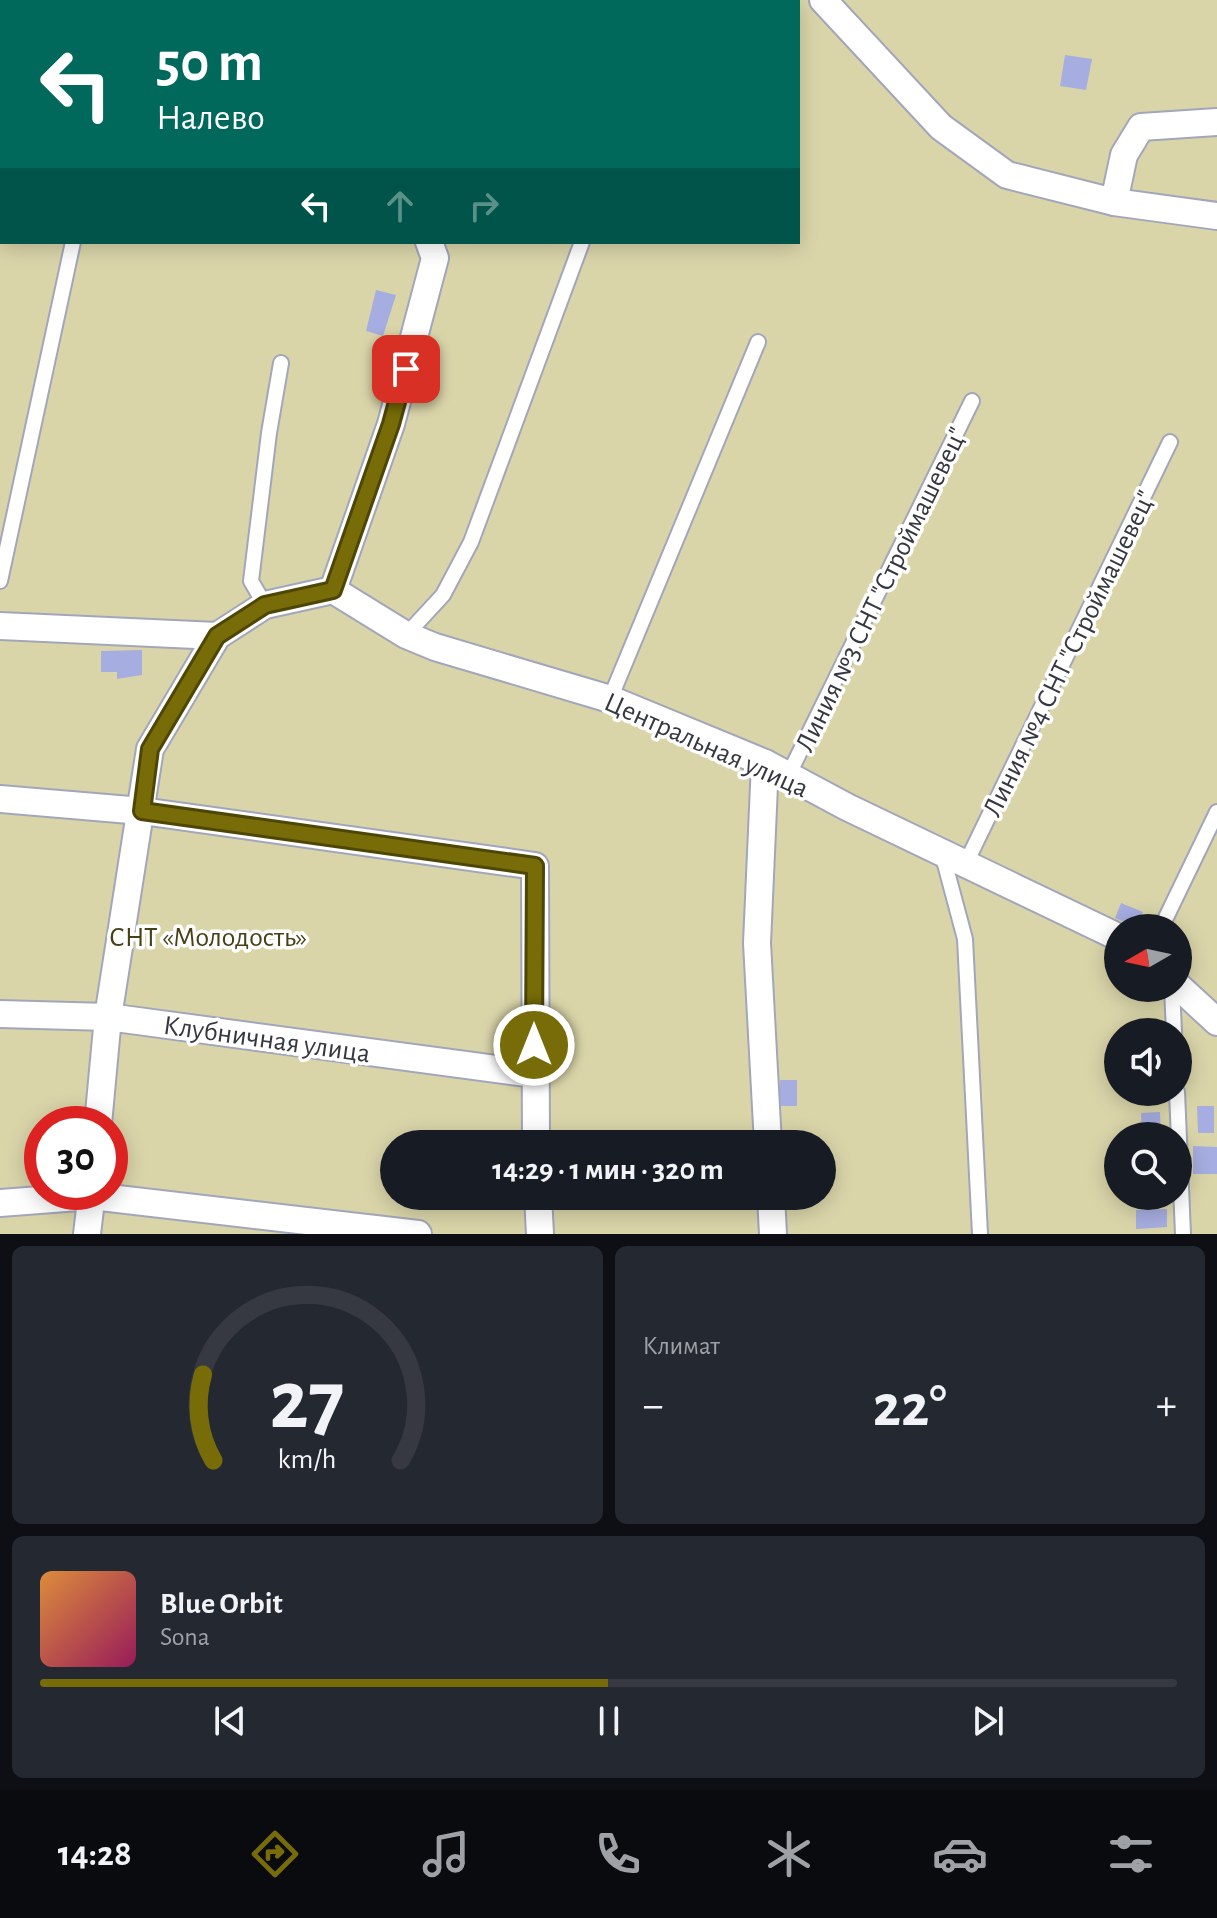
<!DOCTYPE html>
<html lang="ru">
<meta charset="utf-8">
<style>
body{margin:0;font-family:"Alegreya Sans",sans-serif;background:#242831;color:#f1f3f6;height:100vh;display:flex;flex-direction:column;font-size:30px;white-space:nowrap}
*{box-sizing:border-box;margin:0}
p{font-size:26px;color:#9ea1a6}
.icon{flex:none;width:44px;height:44px;fill:none;stroke:currentColor;stroke-width:2;stroke-linecap:round;stroke-linejoin:round}
.map{position:relative;height:1234px;overflow:hidden}
.side{display:flex;flex-direction:column;gap:12px;padding:12px;background:#0d0f14;flex:1}
.side>*{flex:none}
.top-card{position:absolute;left:0px;top:0px;width:800px;height:244px;box-shadow:0 4px 20px #0003;background:#00695c;color:#fff;overflow:hidden}
.needle{width:52px;rotate:261deg}
.fabs{position:absolute;left:1104px;top:914px;display:grid;gap:16px}
.fabs a{display:grid;place-items:center;width:88px;height:88px;border-radius:50%;background:#171b24;box-shadow:0 4px 20px #0003;font-size:40px}
.speed{position:absolute;left:24px;top:1106px;display:flex;gap:16px;font-size:40px;font-weight:700;text-align:center}
.speed>*{display:grid;place-content:center;width:104px;height:104px;border-radius:50%;background:#171b24;box-shadow:0 4px 20px #0003;line-height:1}
.speed .limit{border:12px solid #d22;background:#fff;color:#111}
.pin{position:absolute;display:grid;place-items:center;width:68px;height:68px;color:#fff;margin:-34px;border-radius:16px;box-shadow:0 4px 12px #0006}
.me{position:absolute;width:88px;margin:-44px;rotate:0deg;stroke-linejoin:round;filter:drop-shadow(0 0 6px #0008)}
.turn{display:flex;align-items:center;gap:28px;height:168px;padding:0 24px;font-size:36px}
.turn .icon{width:104px;height:104px;stroke-width:2.5}
.turn b{display:block;font-size:56px;line-height:68px}
.lanes{display:flex;align-items:center;height:76px;padding:0 24px;background:#0003;justify-content:center;gap:40px;direction:ltr}
.lanes .off{opacity:.35}
.big{font-size:60px;font-weight:600;line-height:1.1}
.side .card{flex:1;display:flex;flex-direction:column;justify-content:center;gap:12px;min-width:0;padding:0 28px;border-radius:12px;background:#242831}
.side .dial{align-items:center;gap:0}
.dial svg{height:208px;overflow:visible;fill:none;stroke:#363941;stroke-width:7;stroke-linecap:round;text-anchor:middle}
.dial text{fill:#f1f3f6;stroke:none}
.song{display:flex;align-items:center;gap:24px}
.cover{width:96px;height:96px;border-radius:12px;background:linear-gradient(135deg,hsl(30 70% 55%),hsl(330 70% 35%))}
.played{height:8px;border-radius:4px;background:linear-gradient(90deg,#786c08 50%,#363941 50%)}
.keys{display:flex;justify-content:space-around;direction:ltr}
.heat{display:flex;justify-content:space-between;align-items:center;font-size:44px;direction:ltr}
.side .tiles{flex:1;display:grid;gap:12px;grid-template-columns:1fr 1fr}
.card:last-child{grid-column:span 2}
.trip{position:absolute;left:380px;top:1130px;width:456px;height:80px;border-radius:40px;background:#171b24;box-shadow:0 4px 20px #0003;font-weight:600;line-height:80px;text-align:center}
.tabs{display:flex;height:128px;justify-content:space-around;align-items:center;background:#090b0e;color:#9ea1a6}
.tabs .icon{width:56px;height:56px}
.tabs .active{color:#786c08}
.tabs b{font-size:36px;color:#f1f3f6}
.map>svg:first-child{display:block}
.green{fill:#dad5a9;fill-rule:evenodd}
.water{fill:#918a55;stroke:#76714f;stroke-width:2}
.building{fill:#a6ade0}
.lines{fill:none;stroke-linecap:round;stroke-linejoin:round}
.service-casing{stroke:#a2a6ba;stroke-width:18}
.minor-casing{stroke:#a2a6ba;stroke-width:30}
.service{stroke:#fff;stroke-width:14}
.minor{stroke:#fff;stroke-width:26}
.route-casing{stroke:#4e4605;stroke-width:20}
.route{stroke:#786c08;stroke-width:14}
.labels{text-anchor:middle;stroke-width:7;stroke-linejoin:round;paint-order:stroke}
.street-label{font-size:28px;fill:#363840;stroke:#fff}
.park-label{font-size:28px;fill:#464116;stroke:#fff}
</style>
<div class="map">
<svg width="1217" height="1234" viewBox="0 0 1217 1234">
<rect width="100%" height="100%" fill="#dfe2f8"/>
<!-- green -->
<path class="green" d="M 0,0 L 1217,0 L 1217,1234 L 0,1234 ZM 2,2 L 798,2 L 798,242 L 2,242 ZM 1118,928 L 1178,928 L 1178,988 L 1118,988 ZM 1118,1032 L 1178,1032 L 1178,1092 L 1118,1092 ZM 42,1124 L 110,1124 L 110,1192 L 42,1192 ZM 1118,1136 L 1178,1136 L 1178,1196 L 1118,1196 ZM 394,1144 L 822,1144 L 822,1196 L 394,1196 Z"/>
<!-- water -->
<path class="water" d="M 0,0 L 78,2 L 2,2 L 2,75 Z"/>
<!-- building -->
<g class="building">
<path d="M 1065,55 L 1092,59 L 1086,90 L 1060,86 Z"/>
<path d="M 376,290 L 396,295 L 383,336 L 366,331 Z"/>
<path d="M 142,650 L 142,675 L 117,679 L 117,672 L 101,672 L 101,651 Z"/>
<path d="M 1121,903 L 1143,912 L 1136,927 L 1115,918 Z"/>
<rect x="780" y="1080" width="17" height="26"/>
<path d="M 1197,1106 L 1214,1106 L 1214,1133 L 1198,1133 Z"/>
<path d="M 1160,1112 L 1161,1136 L 1142,1136 L 1141,1113 Z"/>
<path d="M 1193,1146 L 1217,1147 L 1217,1174 L 1193,1174 Z"/>
<path d="M 1167,1209 L 1167,1227 L 1136,1229 L 1136,1210 Z"/>
</g>
<g class="lines">
<!-- service casing -->
<g class="service-casing">
<g id="service">
<path d="M 0,581 L 73,242"/>
<path d="M 265,605 L 251,581 L 269,433 L 281,363"/>
<path d="M 406,635 L 443,595 L 471,542 L 582,242"/>
<path d="M 610,699 L 758,342"/>
<path d="M 788,776 L 972,401"/>
<path d="M 942,853 L 965,939 L 980,1234"/>
<path d="M 966,863 L 1170,442"/>
<path d="M 1161,928 L 1217,812"/>
<path d="M 1172,988 L 1174,1032"/>
<path d="M 1177,1092 L 1183,1234"/>
</g>
</g>
<!-- minor casing -->
<g class="minor-casing">
<g id="minor">
<path d="M 388,0 L 389,2"/>
<path d="M 823,0 L 941,127 L 1007,175 L 1114,202 L 1217,216"/>
<path d="M 1114,202 L 1124,155 L 1141,127 L 1217,122"/>
<path d="M 333,590 L 406,635 L 435,647 L 610,699 L 765,763 L 847,807 L 1118,937"/>
<path d="M 333,590 L 391,424 L 435,258 L 429,242"/>
<path d="M 0,626 L 217,636"/>
<path d="M 765,763 L 757,943 L 768,1144"/>
<path d="M 0,799 L 142,811 L 535,866 L 536,1144"/>
<path d="M 1178,986 L 1217,1022"/>
<path d="M 0,1014 L 108,1017 L 534,1074"/>
<path d="M 98,1124 L 108,1017 L 150,749 L 217,636 L 265,605 L 333,590"/>
<path d="M 538,1196 L 540,1234"/>
<path d="M 771,1196 L 773,1234"/>
<path d="M 0,1203 L 92,1196 L 418,1234"/>
<path d="M 87,1234 L 92,1192"/>
</g>
</g>
<!-- service -->
<use href="#service" class="service"/>
<!-- minor -->
<use href="#minor" class="minor"/>
</g>
<g class="lines">
<!-- route casing -->
<g class="route-casing">
<path id="route" d="M 406,369 L 391,424 L 333,590 L 265,605 L 217,636 L 150,749 L 142,811 L 535,866 L 534,1045"/>
</g>
<!-- route -->
<use href="#route" class="route"/>
</g>
<g class="labels">
<!-- street labels -->
<g class="street-label">
<text transform="translate(880 589) rotate(-64)" y="10">Линия №3 СНТ "Строймашевец"</text>
<text transform="translate(1068 653) rotate(-64)" y="10">Линия №4 СНТ "Строймашевец"</text>
<text transform="translate(707 744) rotate(24)" y="10">Центральная улица</text>
<text transform="translate(267 1038) rotate(8)" y="10">Клубничная улица</text>
</g>
<!-- park labels -->
<g class="park-label">
<text x="208" y="946">СНТ «Молодость»</text>
</g>
</g>
</svg>
<div class="fabs">
<a><svg class="needle" viewBox="-14 -14 28 28"><path d="M0-13l5 13h-10z" fill="#e53935"/><path d="M0 13l5-13h-10z" fill="#9ea1a6"/></svg></a>
<a><svg class="icon" aria-label="sound" viewBox="0 0 24 24"><path d="M4 9h4l5-4v14l-5-4H4zM17 9q2 3 0 6"/></svg></a>
<a><svg class="icon" aria-label="search" viewBox="0 0 24 24"><circle cx="10" cy="10" r="6"/><path d="M15 15l6 6"/></svg></a>
</div>
<div class="speed"><div class="limit">30</div></div>
<div class="pin" style="left:406px;top:369px;background:#d93025"><svg class="icon" aria-label="arrive" viewBox="0 0 24 24"><path d="M6 21V4h12l-3 4 3 4H6"/></svg></div>
<svg class="me" style="left:534px;top:1045px" viewBox="-20 -20 40 40"><circle r="17" fill="#786c08" stroke="#fff" stroke-width="3"/><path d="M0-11L8 9 0 5-8 9z" fill="#fff"/></svg>
<div class="trip">14:29 · 1 мин · 320 m</div>
<div class="top-card">
<div class="turn"><svg class="icon" aria-label="left" viewBox="0 0 24 24"><path d="M17 20v-9H6M10 6l-5 5 5 5"/></svg><div><b>50 m</b>Налево</div></div>
<div class="lanes"><svg class="icon" aria-label="left" viewBox="0 0 24 24"><path d="M17 20v-9H6M10 6l-5 5 5 5"/></svg><svg class="icon off" aria-label="ahead" viewBox="0 0 24 24"><path d="M12 20V5M6 11l6-6 6 6"/></svg><svg class="icon off" aria-label="right" viewBox="0 0 24 24"><path d="M7 20v-9h11M14 6l5 5-5 5"/></svg></div>
</div>
</div>
<section class="side">
<div class="tiles">
<div class="card dial"><svg viewBox="0 0 100 80">
<path d="M14 69A42 42 0 1 1 86 69"/>
<path d="M14 69A42 42 0 0 1 10 36" stroke="#786c08"/>
<text x="50" y="56" font-size="32" font-weight="700">27</text>
<text x="50" y="72" font-size="11">km/h</text>
</svg></div>
<div class="card"><p>Климат</p>
<div class="heat"><a>−</a><b class="big">22°</b><a>+</a></div>
</div>
<div class="card">
<div class="song"><i class="cover"></i><div><b>Blue Orbit</b><p>Sona</p></div></div>
<div class="played"></div>
<div class="keys"><svg class="icon" aria-label="previous" viewBox="0 0 24 24"><path d="M18 5L8 12l10 7zM5 5v14"/></svg><svg class="icon" aria-label="pause" viewBox="0 0 24 24"><path d="M8 5v14M16 5v14"/></svg><svg class="icon" aria-label="next" viewBox="0 0 24 24"><path d="M6 5l10 7-10 7zM19 5v14"/></svg></div>
</div>
</div>
</section>
<nav class="tabs">
<b>14:28</b>
<svg class="icon active" aria-label="directions" viewBox="0 0 24 24"><path d="M12 3l9 9-9 9-9-9zM9 14v-3h6M13 9l2 2-2 2"/></svg>
<svg class="icon" aria-label="music" viewBox="0 0 24 24"><path d="M9 18V5l10-2v13"/><circle cx="6" cy="18" r="3"/><circle cx="16" cy="16" r="3"/></svg>
<svg class="icon" aria-label="phone" viewBox="0 0 24 24"><path d="M5 4h4l2 5-3 2q2 4 5 5l2-3 5 2v4C11 20 4 13 5 4z"/></svg>
<svg class="icon" aria-label="climate" viewBox="0 0 24 24"><path d="M12 3v18M4 7l16 10M4 17L20 7"/></svg>
<svg class="icon" aria-label="car" viewBox="0 0 24 24"><path d="M5 17H2v-5l4-1 3-4h7l3 4 3 1v5h-3M9 17h6M6 11h13"/><circle cx="7" cy="17" r="2"/><circle cx="17" cy="17" r="2"/></svg>
<svg class="icon" aria-label="filters" viewBox="0 0 24 24"><path d="M4 7h16M4 17h16"/><circle cx="9" cy="7" r="2"/><circle cx="15" cy="17" r="2"/></svg>
</nav>
